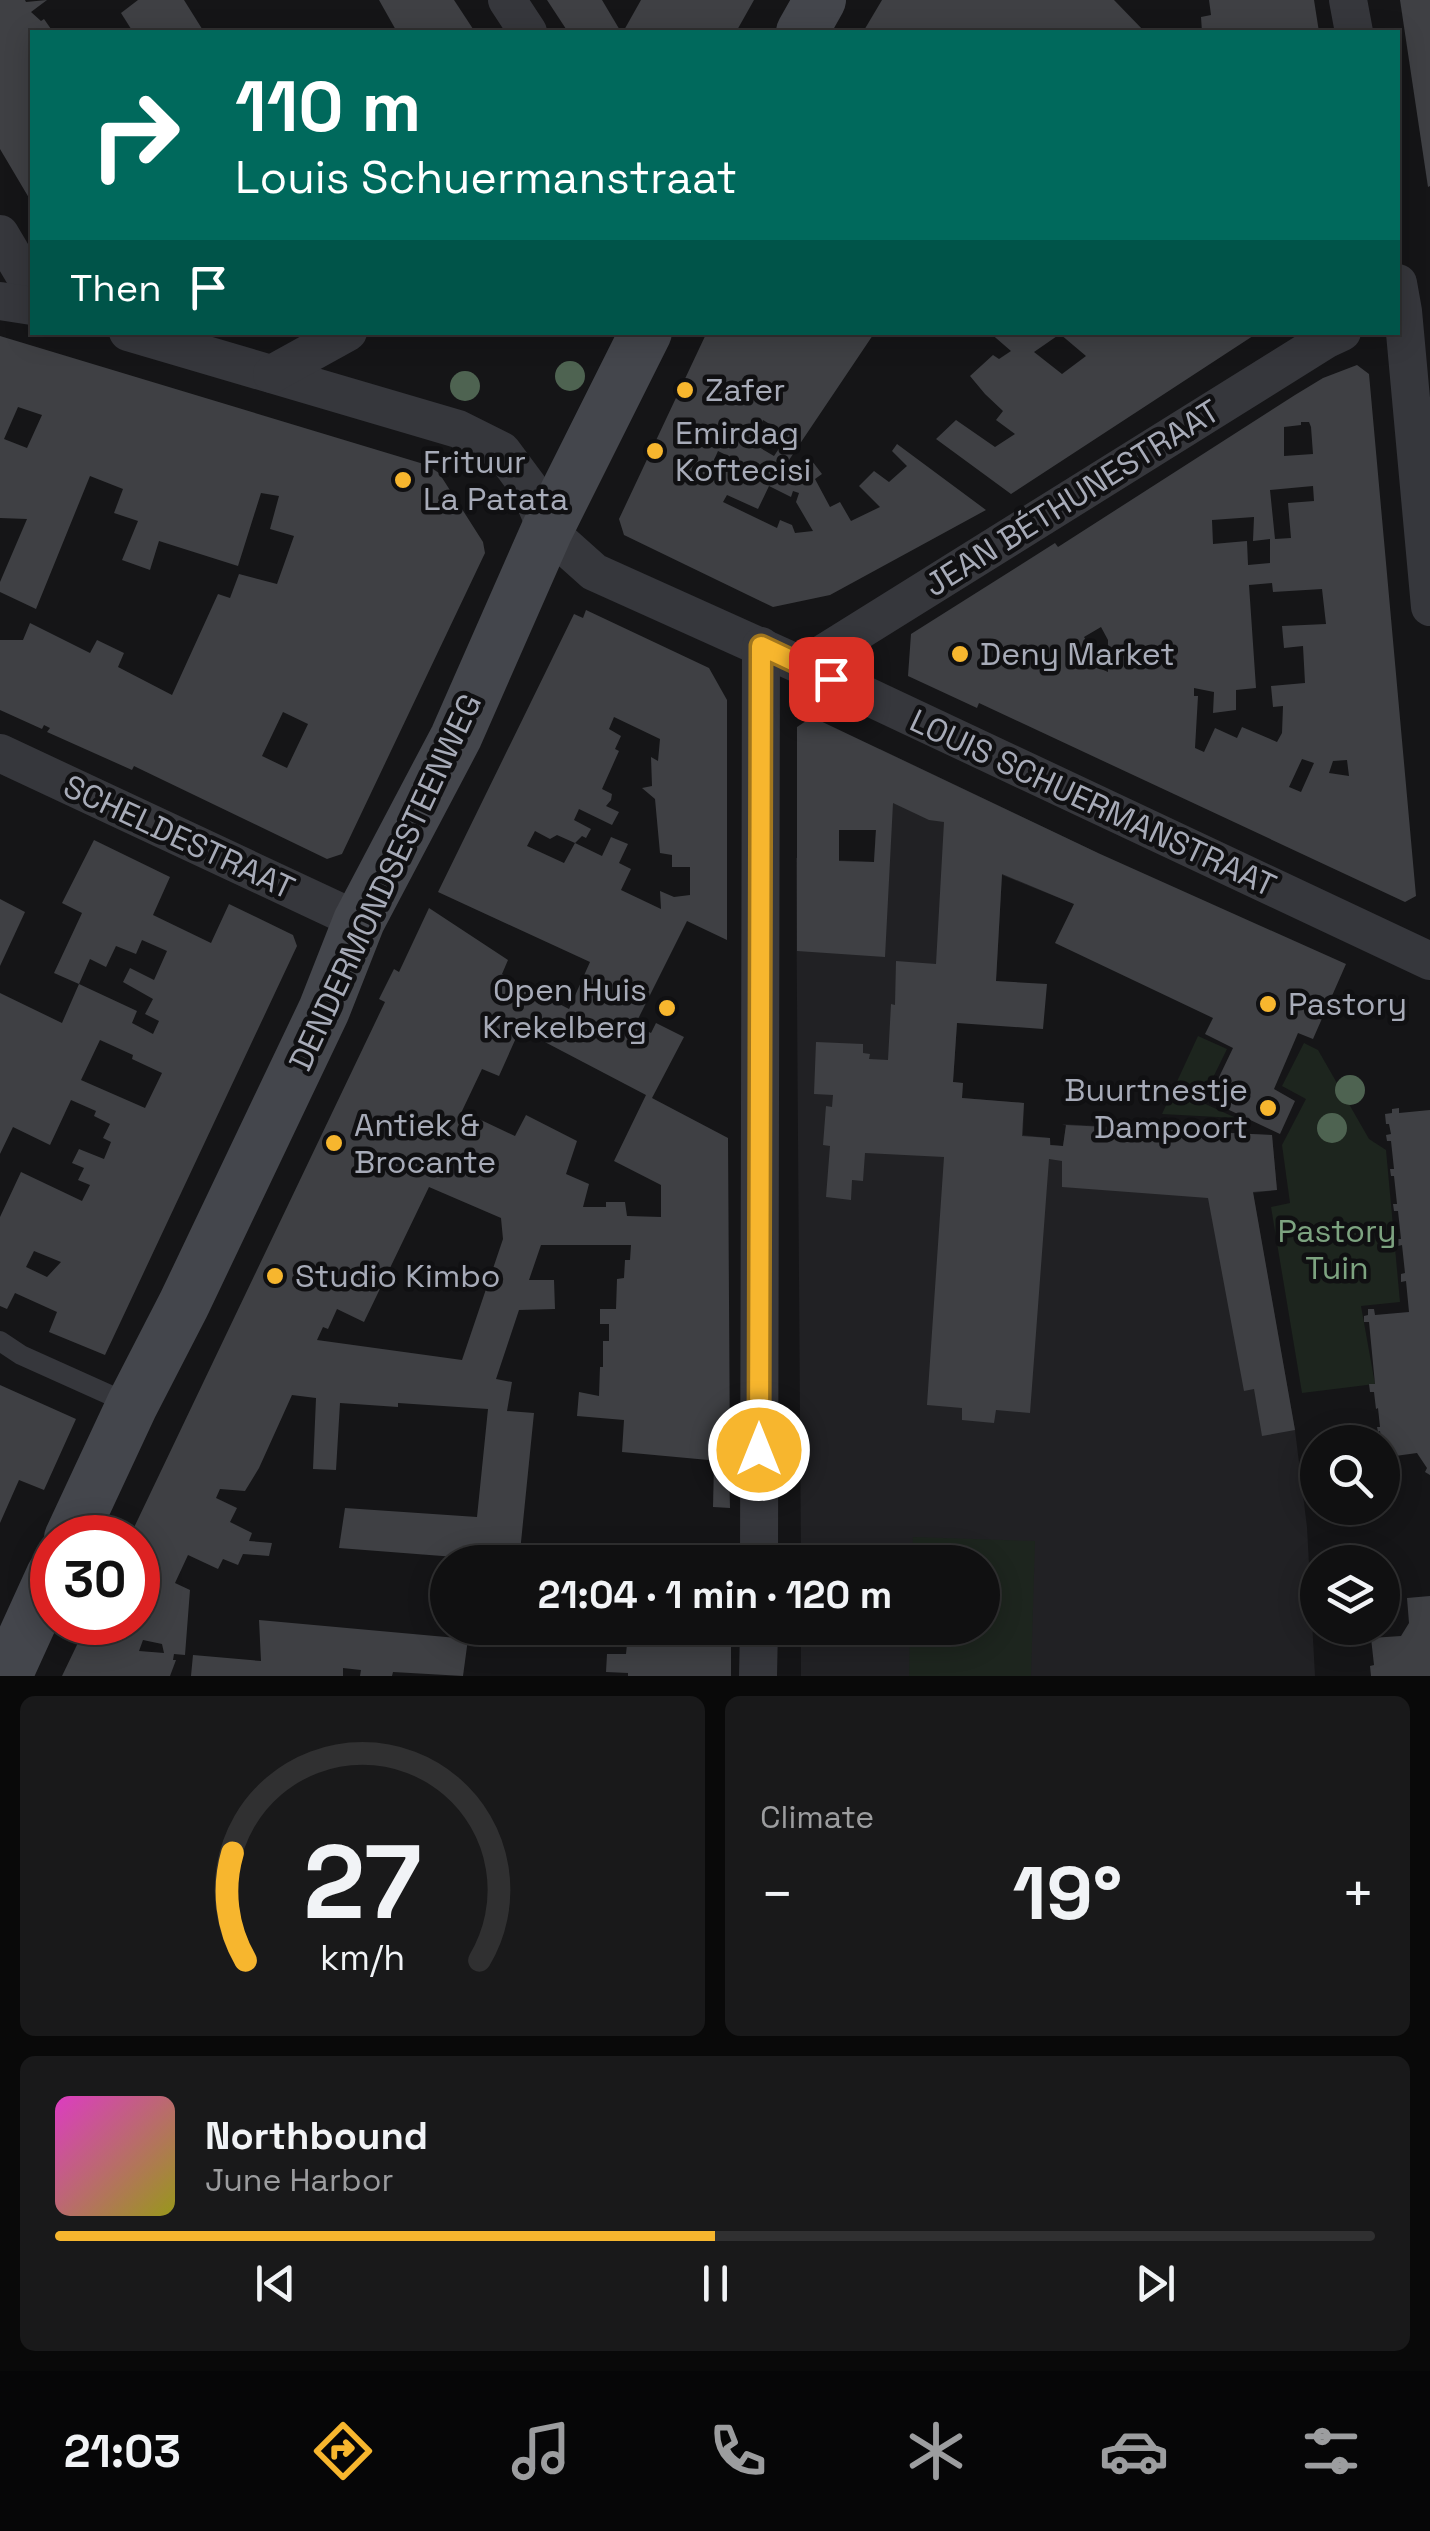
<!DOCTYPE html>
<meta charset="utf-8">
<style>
body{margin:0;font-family:"Space Grotesk",sans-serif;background:#19191a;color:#f1f3f6;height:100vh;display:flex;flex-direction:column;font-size:38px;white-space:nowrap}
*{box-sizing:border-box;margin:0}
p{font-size:32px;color:#9c9d9f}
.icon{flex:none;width:55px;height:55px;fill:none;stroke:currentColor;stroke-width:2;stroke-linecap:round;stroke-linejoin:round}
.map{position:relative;height:1676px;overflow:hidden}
.side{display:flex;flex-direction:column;gap:20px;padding:20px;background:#090909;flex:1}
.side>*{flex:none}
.hud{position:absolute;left:30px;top:30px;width:1370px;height:305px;border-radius:0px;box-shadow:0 5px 25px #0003,0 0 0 2px #303031;background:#00695c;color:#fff;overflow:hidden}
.fabs{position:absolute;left:1300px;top:1425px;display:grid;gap:20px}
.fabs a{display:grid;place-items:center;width:100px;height:100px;border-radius:50%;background:#101011;box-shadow:0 5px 25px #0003,0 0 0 2px #303031;font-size:50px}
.speed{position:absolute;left:30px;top:1515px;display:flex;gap:20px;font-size:50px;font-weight:700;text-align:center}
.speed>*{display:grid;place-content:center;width:130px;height:130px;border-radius:50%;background:#101011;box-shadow:0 5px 25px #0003,0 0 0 2px #303031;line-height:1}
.speed .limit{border:15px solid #d22;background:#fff;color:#111}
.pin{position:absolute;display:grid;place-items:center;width:85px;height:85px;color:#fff;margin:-42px;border-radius:20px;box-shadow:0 5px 15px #0006}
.me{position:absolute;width:110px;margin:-55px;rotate:0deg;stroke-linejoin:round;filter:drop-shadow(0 0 8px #0008)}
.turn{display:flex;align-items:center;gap:35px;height:210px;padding:0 40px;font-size:45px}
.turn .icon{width:130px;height:130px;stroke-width:2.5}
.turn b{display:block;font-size:70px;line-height:85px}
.then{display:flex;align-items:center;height:95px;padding:0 40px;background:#0003;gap:20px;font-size:38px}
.big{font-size:75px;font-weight:700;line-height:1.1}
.side .widget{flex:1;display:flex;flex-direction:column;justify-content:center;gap:15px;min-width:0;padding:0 35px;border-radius:15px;background:#19191a}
.side .dial{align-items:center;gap:0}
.dial svg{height:260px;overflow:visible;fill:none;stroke:#303031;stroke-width:7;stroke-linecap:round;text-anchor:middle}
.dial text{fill:#f1f3f6;stroke:none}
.song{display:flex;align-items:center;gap:30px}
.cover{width:120px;height:120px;border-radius:15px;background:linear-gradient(135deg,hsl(310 70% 55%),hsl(60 70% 35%))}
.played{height:10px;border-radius:5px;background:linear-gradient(90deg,#f7b62e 50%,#303031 50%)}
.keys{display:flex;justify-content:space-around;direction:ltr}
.heat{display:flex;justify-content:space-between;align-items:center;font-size:55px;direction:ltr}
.side .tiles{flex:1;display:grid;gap:20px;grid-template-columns:1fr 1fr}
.widget:last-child{grid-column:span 2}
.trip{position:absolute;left:430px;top:1545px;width:570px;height:100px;border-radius:50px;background:#101011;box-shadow:0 5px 25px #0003,0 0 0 2px #303031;font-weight:700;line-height:100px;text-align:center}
.tabs{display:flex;height:160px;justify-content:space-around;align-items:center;background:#060607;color:#9c9d9f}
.tabs .icon{width:70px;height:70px}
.tabs .on{color:#f7b62e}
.tabs b{font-size:45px;color:#f1f3f6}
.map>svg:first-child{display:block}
.built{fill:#212124}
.green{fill:#1d251e}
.building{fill:#3f4044;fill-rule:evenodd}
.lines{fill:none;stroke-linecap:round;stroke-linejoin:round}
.lane{stroke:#36373c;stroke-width:20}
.street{stroke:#36373c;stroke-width:38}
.secondary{stroke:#44464c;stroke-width:52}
.tree{fill:#4e6351}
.route-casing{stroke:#a1761e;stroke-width:25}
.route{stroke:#f7b62e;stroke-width:18}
.poi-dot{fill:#f7b62e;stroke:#101012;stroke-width:4}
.labels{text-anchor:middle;stroke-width:9;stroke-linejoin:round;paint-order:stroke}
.poi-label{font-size:32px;fill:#a7abb8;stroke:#101012;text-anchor:start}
.street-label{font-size:32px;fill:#a7abb8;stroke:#101012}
.park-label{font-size:32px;fill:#7da380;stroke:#101012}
</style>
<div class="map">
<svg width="1430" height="1676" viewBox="0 0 1430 1676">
<rect width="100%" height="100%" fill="#151517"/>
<!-- built -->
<path class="built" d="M 880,749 L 1098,853 L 1074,904 L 1002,875 L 996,981 L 957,1023 L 953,1082 L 963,1083 L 962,1098 L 1024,1103 L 1023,1135 L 1050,1138 L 1051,1145 L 1063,1146 L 1066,1126 L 1062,1124 L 1272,1135 L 1277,1190 L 1253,1193 L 1295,1430 L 1307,1527 L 1315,1676 L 801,1676 L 801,1628 L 982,1628 L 982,1562 L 801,1562 L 796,858 L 874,862 Z"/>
<!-- green -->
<g class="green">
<path d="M 1198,1036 L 1227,1049 L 1201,1102 L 1236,1118 L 1162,1114 Z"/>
<path d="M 1304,1043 L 1318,1050 L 1369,1139 L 1386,1150 L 1400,1302 L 1361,1306 L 1375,1384 L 1302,1393 L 1271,1207 L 1290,1203 L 1282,1145 L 1306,1099 L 1282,1086 Z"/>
<path d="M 913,1537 L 1035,1541 L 1031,1676 L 909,1676 L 910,1628 L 982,1628 L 982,1562 L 912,1562 Z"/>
</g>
<!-- building -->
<g class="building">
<path d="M 0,0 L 25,0 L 26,2 L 47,0 L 31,12 L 41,21 L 44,19 L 51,29 L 47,32 L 32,32 L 32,203 L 0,149 Z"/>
<path d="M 138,0 L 184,0 L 204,32 L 133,32 L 121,13 Z"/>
<path d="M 379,0 L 454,0 L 475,32 L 397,32 Z"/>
<path d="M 547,0 L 602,0 L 621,32 L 568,32 Z"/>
<path d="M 641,0 L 754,0 L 736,32 L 623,32 Z"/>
<path d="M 882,0 L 1114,0 L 1145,32 L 1075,32 L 1065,29 L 1063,32 L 863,32 Z"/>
<path d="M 1209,0 L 1314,0 L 1319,32 L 1227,32 L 1227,29 L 1202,32 L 1201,17 L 1211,15 Z"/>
<path d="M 1400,0 L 1430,0 L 1430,186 L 1428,187 Z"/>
<path d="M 707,332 L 875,332 L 787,463 L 803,472 L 809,457 L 822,474 L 815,479 L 830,507 L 840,502 L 851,521 L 880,507 L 859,486 L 874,471 L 889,482 L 907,466 L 892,451 L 897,444 L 986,510 L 830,595 L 773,607 L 624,535 L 619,519 ZM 763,420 L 788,435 L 774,456 L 752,443 ZM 718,451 L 742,463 L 738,471 L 714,460 ZM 769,486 L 791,497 L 793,491 L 799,493 L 796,502 L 813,531 L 795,533 L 792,525 L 780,520 L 777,528 L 723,502 L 727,495 L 758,509 Z"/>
<path d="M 989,332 L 1259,332 L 1011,494 L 936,439 L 956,420 L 995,447 L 1015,434 L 996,420 L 1003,411 L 985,394 L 970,376 L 993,355 L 999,359 L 1011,351 ZM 1060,334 L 1086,356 L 1062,374 L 1034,352 Z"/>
<path d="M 0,336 L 427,465 L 439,473 L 483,542 L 485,553 L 342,854 L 327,859 L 138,768 L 134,766 L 132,770 L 47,732 L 50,728 L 44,725 L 42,729 L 0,710 L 0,640 L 23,640 L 30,623 L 90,653 L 97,640 L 124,653 L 118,667 L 172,695 L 218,594 L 230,598 L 239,574 L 277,584 L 294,536 L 270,529 L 279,496 L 261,493 L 238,566 L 159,541 L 150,570 L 122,560 L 138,521 L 114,513 L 123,489 L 90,476 L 36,609 L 0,592 L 0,582 L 27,519 L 0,518 ZM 18,407 L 42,415 L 27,448 L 4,439 ZM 283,712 L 308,724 L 287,768 L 262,756 Z"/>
<path d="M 1357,365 L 1369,374 L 1416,896 L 1405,902 L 979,703 L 977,708 L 908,676 L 911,634 L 1055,543 L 1058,547 L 1295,395 L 1323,378 ZM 1301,422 L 1309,422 L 1311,427 L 1313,454 L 1284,456 L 1284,427 L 1301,425 ZM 1313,486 L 1314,501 L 1288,503 L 1291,538 L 1275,539 L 1270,490 ZM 1254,517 L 1253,541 L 1270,539 L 1270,563 L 1248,565 L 1247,541 L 1213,544 L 1212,520 ZM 1272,583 L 1273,592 L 1322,589 L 1326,624 L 1282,626 L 1284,648 L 1303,646 L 1305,683 L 1271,686 L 1273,707 L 1283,706 L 1282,733 L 1277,742 L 1242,727 L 1237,738 L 1215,728 L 1204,752 L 1195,748 L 1198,696 L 1194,696 L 1194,688 L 1214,692 L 1213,713 L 1236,710 L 1236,690 L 1256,688 L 1249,585 ZM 1101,627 L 1108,640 L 1108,672 L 1083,661 L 1090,647 L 1084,637 ZM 1302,759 L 1314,763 L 1301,792 L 1289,787 ZM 1347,760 L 1349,776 L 1329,773 L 1333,761 Z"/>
<path d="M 586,610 L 709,668 L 727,700 L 727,940 L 687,921 L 635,1025 L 651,1033 L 656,1023 L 684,1037 L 652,1098 L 728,1138 L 730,1462 L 622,1452 L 624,1420 L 577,1416 L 579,1392 L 599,1396 L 600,1367 L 603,1367 L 603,1341 L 609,1341 L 609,1324 L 600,1324 L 600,1309 L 616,1309 L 617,1279 L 624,1278 L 625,1260 L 630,1260 L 631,1245 L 541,1245 L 529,1280 L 554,1280 L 555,1309 L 519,1310 L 496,1379 L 512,1382 L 507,1411 L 534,1413 L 519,1562 L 339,1548 L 345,1508 L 477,1517 L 488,1409 L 398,1403 L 398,1407 L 340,1403 L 336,1470 L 313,1469 L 316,1398 L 292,1395 L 259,1468 L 245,1491 L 220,1489 L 216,1498 L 237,1508 L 230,1522 L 252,1533 L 249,1541 L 272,1543 L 269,1556 L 243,1554 L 238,1565 L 223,1559 L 218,1569 L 188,1555 L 175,1583 L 190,1590 L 185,1655 L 174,1654 L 173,1660 L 176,1660 L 170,1676 L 62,1676 L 88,1622 L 138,1622 L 138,1538 L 129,1538 L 385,1002 L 379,999 L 394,969 L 399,972 L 429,908 L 508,960 L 502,974 L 569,1009 L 590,962 L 438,892 L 574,614 L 583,618 ZM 614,717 L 660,739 L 658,761 L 651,757 L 652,786 L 642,788 L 655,799 L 660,853 L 672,855 L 672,867 L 690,867 L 690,895 L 674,897 L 660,891 L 661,909 L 621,890 L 631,869 L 619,863 L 628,844 L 611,837 L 602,856 L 575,843 L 582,836 L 586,838 L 591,829 L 574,820 L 579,809 L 612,825 L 619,812 L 606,806 L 611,800 L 612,794 L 602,789 L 619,751 L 615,749 L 621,736 L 609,729 ZM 535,831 L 550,839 L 557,835 L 575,843 L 564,863 L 527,846 ZM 520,1029 L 646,1095 L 614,1161 L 661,1185 L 661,1217 L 627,1216 L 625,1202 L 606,1202 L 606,1207 L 583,1207 L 589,1184 L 566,1174 L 577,1141 L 526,1115 L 515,1136 L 462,1111 L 482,1069 L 499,1076 ZM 429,1187 L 501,1218 L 503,1239 L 462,1360 L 317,1340 L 323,1327 L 328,1329 L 337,1309 L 364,1322 ZM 143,1640 L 162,1644 L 164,1653 L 139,1651 Z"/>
<path d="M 812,717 L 1098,853 L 1346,964 L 1313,1039 L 1298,1033 L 1274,1089 L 1295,1101 L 1280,1134 L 1208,1100 L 1233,1048 L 1205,1034 L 1213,1018 L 1055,943 L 1074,904 L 1002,874 L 996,981 L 1047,984 L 1043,1029 L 957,1023 L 953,1082 L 963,1083 L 962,1098 L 1024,1103 L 1022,1136 L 1050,1138 L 1050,1145 L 1063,1146 L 1066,1125 L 1272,1135 L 1277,1190 L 1253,1192 L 1295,1430 L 1262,1436 L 1254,1389 L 1244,1391 L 1208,1198 L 1062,1187 L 1062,1161 L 1049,1159 L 1030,1413 L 996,1410 L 994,1423 L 962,1420 L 962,1408 L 927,1405 L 944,1157 L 865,1153 L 863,1181 L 852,1180 L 851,1200 L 826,1197 L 830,1146 L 823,1145 L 826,1106 L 832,1107 L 833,1095 L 814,1094 L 816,1042 L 863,1044 L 863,1053 L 870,1054 L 869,1059 L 888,1060 L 891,1004 L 895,1005 L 896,961 L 936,964 L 944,822 L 929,820 L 893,803 L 885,957 L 797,951 L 797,727 ZM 839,830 L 876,830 L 874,862 L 839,861 Z"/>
<path d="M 94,840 L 170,877 L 153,915 L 211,943 L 229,904 L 293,935 L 297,946 L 105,1355 L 49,1332 L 57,1312 L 15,1293 L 7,1309 L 0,1306 L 0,1217 L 21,1172 L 82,1201 L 90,1185 L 78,1180 L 84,1168 L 72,1163 L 79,1149 L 104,1159 L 111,1142 L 103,1138 L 110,1124 L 94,1116 L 96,1111 L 71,1100 L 50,1145 L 13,1127 L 0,1154 L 0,993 L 62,1023 L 79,984 L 137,1011 L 132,1023 L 153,1034 L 159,1021 L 145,1014 L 153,999 L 123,982 L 130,968 L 154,980 L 167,951 L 142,940 L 136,954 L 116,946 L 106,967 L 90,959 L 79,984 L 54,973 L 82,913 L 62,903 ZM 100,1040 L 133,1055 L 132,1059 L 162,1073 L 145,1108 L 81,1080 ZM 34,1251 L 61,1262 L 47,1277 L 26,1267 Z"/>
<path d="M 0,899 L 25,912 L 0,966 Z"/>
<path d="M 1399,1108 L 1399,1113 L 1430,1110 L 1430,1475 L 1425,1472 L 1427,1468 L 1417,1453 L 1388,1457 L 1388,1459 L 1384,1459 L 1380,1431 L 1378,1432 L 1377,1427 L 1380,1427 L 1378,1408 L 1376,1409 L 1374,1392 L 1370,1392 L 1369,1384 L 1375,1384 L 1369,1322 L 1364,1322 L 1364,1316 L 1368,1315 L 1368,1309 L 1374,1309 L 1375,1315 L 1409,1312 L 1406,1281 L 1401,1282 L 1401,1274 L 1405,1273 L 1402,1245 L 1398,1246 L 1397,1239 L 1401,1239 L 1398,1211 L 1394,1211 L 1393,1204 L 1397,1204 L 1394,1176 L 1391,1176 L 1390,1169 L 1394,1169 L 1391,1141 L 1387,1141 L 1386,1135 L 1391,1134 L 1389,1124 L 1386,1124 L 1385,1114 L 1392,1113 L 1392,1109 Z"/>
<path d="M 0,1385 L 76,1419 L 44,1490 L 19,1480 L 0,1523 Z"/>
<path d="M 714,1463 L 729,1464 L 730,1508 L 713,1507 Z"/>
<path d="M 1430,1596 L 1430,1676 L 1371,1676 L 1370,1666 L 1374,1665 L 1371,1638 L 1401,1636 L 1409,1623 L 1407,1598 Z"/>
<path d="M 259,1620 L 468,1639 L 463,1676 L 393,1672 L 392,1676 L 360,1676 L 361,1670 L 343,1668 L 343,1676 L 191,1676 L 193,1655 L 261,1661 Z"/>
<path d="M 658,1628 L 731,1628 L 731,1676 L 628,1676 L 628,1673 L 606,1672 L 607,1654 L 626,1654 L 627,1644 L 658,1644 Z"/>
</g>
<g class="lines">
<!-- lane -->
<path class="lane" d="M 0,1341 L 21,1355 L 130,1404"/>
<!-- street -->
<g class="street">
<path d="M 507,0 L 528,32"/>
<path d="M 1348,0 L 1354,32"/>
<path d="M 0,234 L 32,288"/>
<path d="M 1398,283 L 1403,311 L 1430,607"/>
<path d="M 0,301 L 32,306"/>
<path d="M 128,332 L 458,429 L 502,451 L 528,486 L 547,530 L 594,572 L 803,666 L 1430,961"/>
<path d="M 272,374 L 348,332"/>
<path d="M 803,666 L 1327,339 L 1342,332"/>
<path d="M 0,753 L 359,921"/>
<path d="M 759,1562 L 761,646"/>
<path d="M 758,1676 L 759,1628"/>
</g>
<!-- secondary -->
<g class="secondary">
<path d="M 802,32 L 820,0"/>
<path d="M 70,1538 L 132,1405 L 184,1304 L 324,1010 L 359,921 L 456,737 L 547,530 L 646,332"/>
<path d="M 6,1676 L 52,1575"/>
</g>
</g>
<!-- trees -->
<g class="tree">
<circle cx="570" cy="376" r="15"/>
<circle cx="465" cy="386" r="15"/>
<circle cx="1350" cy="1090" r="15"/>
<circle cx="1332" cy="1128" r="15"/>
</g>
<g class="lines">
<!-- route casing -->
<g class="route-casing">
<path id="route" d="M 759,1450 L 761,646 L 831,679"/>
</g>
<!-- route -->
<use href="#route" class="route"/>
</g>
<!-- markers -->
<g class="poi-dot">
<circle cx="685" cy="390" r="10"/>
<circle cx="655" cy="451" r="10"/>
<circle cx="403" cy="480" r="10"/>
<circle cx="960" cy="654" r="10"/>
<circle cx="1268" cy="1004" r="10"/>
<circle cx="667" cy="1008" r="10"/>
<circle cx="1268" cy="1108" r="10"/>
<circle cx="334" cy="1143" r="10"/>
<circle cx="275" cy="1276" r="10"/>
</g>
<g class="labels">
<!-- poi labels -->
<g class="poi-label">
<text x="705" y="401">Zafer</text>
<text x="675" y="444">Emirdag<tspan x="675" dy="37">Koftecisi</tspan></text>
<text x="423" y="473">Frituur<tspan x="423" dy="37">La Patata</tspan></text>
<text x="980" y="665">Deny Market</text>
<text x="647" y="1001" text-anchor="end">Open Huis<tspan x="647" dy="37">Krekelberg</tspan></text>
<text x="1288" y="1015">Pastory</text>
<text x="1248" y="1101" text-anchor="end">Buurtnestje<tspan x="1248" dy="37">Dampoort</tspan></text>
<text x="354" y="1136">Antiek &amp;<tspan x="354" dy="37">Brocante</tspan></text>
<text x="295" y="1287">Studio Kimbo</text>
</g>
<!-- street labels -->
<g class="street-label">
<text transform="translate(1072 498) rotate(-32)" y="11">JEAN BÉTHUNESTRAAT</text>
<text transform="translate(1093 803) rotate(25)" y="11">LOUIS SCHUERMANSTRAAT</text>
<text transform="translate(179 837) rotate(25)" y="11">SCHELDESTRAAT</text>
<text transform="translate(385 882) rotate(-65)" y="11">DENDERMONDSESTEENWEG</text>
</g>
<!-- park labels -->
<g class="park-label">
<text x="1337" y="1242">Pastory<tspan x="1337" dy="37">Tuin</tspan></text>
</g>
</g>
</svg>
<div class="fabs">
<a><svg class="icon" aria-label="search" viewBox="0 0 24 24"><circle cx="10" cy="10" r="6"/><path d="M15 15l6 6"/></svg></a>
<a><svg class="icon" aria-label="layers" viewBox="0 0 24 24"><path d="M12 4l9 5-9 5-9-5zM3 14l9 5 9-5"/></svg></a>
</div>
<div class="speed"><div class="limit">30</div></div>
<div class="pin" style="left:831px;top:679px;background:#d93025"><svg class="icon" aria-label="arrive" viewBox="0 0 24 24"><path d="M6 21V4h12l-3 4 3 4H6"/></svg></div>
<svg class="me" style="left:759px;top:1450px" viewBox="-20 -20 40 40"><circle r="17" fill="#f7b62e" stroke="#fff" stroke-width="3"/><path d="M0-11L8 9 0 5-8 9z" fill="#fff"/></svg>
<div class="trip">21:04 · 1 min · 120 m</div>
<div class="hud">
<div class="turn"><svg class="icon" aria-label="right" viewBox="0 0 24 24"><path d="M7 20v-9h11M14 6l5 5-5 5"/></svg><div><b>110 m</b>Louis Schuermanstraat</div></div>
<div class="then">Then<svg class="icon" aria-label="arrive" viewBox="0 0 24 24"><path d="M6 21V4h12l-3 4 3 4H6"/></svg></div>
</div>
</div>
<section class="side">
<div class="tiles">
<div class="widget dial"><svg viewBox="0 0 100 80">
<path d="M14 69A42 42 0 1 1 86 69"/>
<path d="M14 69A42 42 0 0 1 10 36" stroke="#f7b62e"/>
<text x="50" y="56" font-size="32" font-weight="700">27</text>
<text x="50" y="72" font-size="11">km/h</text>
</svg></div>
<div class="widget"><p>Climate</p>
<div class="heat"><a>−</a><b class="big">19°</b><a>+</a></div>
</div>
<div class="widget">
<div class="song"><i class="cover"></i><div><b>Northbound</b><p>June Harbor</p></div></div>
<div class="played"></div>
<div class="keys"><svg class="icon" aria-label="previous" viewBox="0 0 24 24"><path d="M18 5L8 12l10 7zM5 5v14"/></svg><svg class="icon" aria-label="pause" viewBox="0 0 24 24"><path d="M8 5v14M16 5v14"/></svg><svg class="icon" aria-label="next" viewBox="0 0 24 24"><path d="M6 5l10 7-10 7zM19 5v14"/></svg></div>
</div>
</div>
</section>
<nav class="tabs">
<b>21:03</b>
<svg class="icon on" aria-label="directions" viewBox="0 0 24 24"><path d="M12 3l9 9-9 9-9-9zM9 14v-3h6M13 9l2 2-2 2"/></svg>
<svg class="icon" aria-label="music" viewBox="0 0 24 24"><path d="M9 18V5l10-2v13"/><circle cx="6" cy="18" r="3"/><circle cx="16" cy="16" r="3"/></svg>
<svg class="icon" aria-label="phone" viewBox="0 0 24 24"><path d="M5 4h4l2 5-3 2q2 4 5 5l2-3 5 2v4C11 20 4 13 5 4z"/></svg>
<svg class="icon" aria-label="climate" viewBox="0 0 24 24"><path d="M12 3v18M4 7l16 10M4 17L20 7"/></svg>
<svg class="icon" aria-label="car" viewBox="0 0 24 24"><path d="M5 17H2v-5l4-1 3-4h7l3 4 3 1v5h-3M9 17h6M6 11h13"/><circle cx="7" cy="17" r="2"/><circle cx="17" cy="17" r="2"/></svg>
<svg class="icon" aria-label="filters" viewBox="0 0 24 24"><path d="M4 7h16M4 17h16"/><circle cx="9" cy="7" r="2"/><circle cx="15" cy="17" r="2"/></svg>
</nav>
